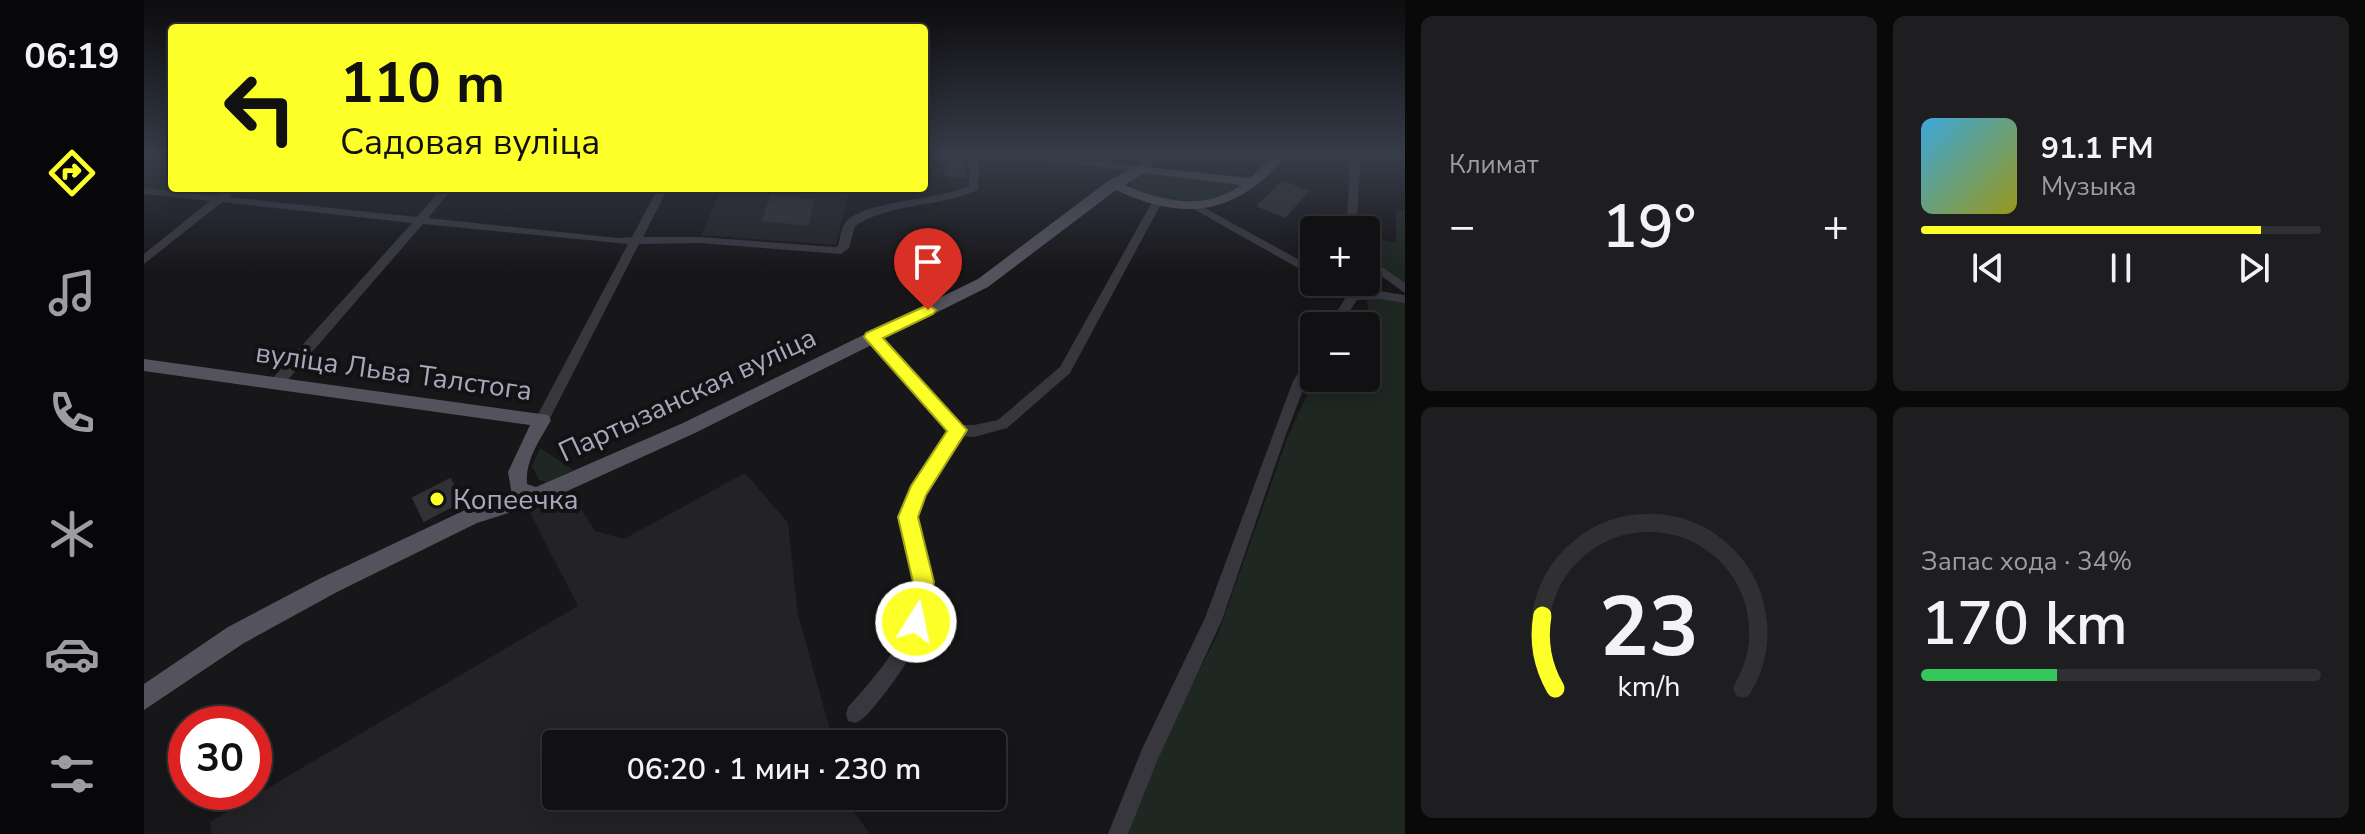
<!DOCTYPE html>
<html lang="ru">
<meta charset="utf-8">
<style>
body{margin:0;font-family:"Nunito Sans",sans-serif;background:#1e1e21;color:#f1f3f6;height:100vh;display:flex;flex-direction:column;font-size:30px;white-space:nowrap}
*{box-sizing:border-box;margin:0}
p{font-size:26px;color:#9c9da0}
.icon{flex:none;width:44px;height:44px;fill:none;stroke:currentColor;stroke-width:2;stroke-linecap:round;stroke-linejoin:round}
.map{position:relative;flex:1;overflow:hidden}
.side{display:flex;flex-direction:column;gap:16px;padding:16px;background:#09090a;width:960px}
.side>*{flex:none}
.top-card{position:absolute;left:24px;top:24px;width:760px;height:168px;border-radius:8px;box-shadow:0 4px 20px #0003,0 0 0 2px #303033;background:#fcff28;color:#111;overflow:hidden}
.fabs{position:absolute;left:1156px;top:216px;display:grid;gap:16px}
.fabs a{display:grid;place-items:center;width:80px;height:80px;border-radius:8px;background:#111013;box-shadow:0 4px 20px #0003,0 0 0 2px #303033;font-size:40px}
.speed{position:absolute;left:24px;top:706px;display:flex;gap:16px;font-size:40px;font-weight:700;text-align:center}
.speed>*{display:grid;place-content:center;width:104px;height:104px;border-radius:50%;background:#111013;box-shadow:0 4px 20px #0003,0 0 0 2px #303033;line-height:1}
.speed .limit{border:12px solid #d22;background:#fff;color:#111}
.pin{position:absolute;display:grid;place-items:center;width:68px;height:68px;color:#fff;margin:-82px -34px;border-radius:50% 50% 50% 0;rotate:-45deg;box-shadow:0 0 8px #0007}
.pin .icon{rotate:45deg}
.me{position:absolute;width:88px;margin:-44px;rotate:10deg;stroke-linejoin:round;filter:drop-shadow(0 0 6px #0008)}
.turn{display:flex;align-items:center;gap:28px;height:168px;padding:0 40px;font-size:36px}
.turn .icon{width:104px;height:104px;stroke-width:2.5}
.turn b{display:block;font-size:56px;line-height:68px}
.big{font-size:60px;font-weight:600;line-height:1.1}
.side .card{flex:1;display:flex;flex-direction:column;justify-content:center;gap:12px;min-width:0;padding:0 28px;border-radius:12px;background:#1e1e21}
.side .dial{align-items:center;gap:0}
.dial svg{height:208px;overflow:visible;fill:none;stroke:#303033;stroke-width:7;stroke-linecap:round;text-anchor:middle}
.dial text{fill:#f1f3f6;stroke:none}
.song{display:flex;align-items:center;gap:24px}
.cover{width:96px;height:96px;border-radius:12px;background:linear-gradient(135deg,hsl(200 70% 55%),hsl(60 70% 35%))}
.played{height:8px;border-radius:4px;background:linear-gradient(90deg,#fcff28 85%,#303033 85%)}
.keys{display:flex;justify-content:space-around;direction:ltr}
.heat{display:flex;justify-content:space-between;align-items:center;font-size:44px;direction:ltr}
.charge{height:12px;border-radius:6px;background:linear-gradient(90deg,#34c759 34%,#303033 0)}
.side .tiles{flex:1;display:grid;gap:16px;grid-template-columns:repeat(2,1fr)}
.trip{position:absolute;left:398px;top:730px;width:464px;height:80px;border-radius:8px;background:#111013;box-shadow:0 4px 20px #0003,0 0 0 2px #303033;font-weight:600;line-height:80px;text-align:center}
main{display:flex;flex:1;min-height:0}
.dock{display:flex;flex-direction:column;width:144px;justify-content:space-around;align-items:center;background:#070608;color:#9c9da0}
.dock .icon{width:56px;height:56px}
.dock .selected{color:#fcff28}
.dock b{font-size:36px;color:#f1f3f6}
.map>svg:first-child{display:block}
.built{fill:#232226}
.green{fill:#1e2722}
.building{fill:#323135;stroke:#323035;stroke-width:2}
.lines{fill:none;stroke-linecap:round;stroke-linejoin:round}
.minor{fill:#38373e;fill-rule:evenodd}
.major{fill:#54535d;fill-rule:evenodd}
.route{fill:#fcff28;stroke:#a4a61a;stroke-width:2}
.poi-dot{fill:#fcff28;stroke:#121114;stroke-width:3}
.labels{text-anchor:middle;stroke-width:8;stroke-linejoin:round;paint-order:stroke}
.street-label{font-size:28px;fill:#a8a7ba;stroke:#121114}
.poi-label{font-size:28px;fill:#a8a7ba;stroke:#121114;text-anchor:start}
</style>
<main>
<nav class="dock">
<b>06:19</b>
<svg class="icon selected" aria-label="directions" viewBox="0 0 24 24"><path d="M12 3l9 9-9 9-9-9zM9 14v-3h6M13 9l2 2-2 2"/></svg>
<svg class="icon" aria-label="music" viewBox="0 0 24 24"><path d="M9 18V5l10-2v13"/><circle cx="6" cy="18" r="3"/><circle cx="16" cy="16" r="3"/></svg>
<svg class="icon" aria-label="phone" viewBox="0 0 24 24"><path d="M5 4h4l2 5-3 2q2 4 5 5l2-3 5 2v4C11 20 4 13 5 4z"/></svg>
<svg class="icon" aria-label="climate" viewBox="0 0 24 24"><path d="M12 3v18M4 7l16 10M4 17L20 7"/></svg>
<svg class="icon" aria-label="car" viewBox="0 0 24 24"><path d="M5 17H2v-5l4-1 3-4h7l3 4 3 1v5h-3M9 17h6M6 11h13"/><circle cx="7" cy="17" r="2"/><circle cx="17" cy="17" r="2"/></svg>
<svg class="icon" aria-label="filters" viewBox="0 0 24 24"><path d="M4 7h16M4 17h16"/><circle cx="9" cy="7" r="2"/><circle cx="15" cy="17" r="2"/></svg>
</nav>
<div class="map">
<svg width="1261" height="834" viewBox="0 0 1261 834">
<rect width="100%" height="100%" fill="#171619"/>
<!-- built -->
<g class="built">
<path d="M 0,155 L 28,155 L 28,188 L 84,188 L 75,196 L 0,188 Z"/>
<path d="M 578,188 L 698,188 L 706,189 L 692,245 L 557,235 Z"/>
<path d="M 601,473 L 644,523 L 654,615 L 690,744 L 412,744 L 412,796 L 698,796 L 726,834 L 68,834 L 66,822 L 434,606 L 383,507 L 382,496 L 419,480 L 451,531 L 480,539 Z"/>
</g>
<!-- green -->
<g class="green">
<path d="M 999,172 L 1083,179 L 1098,185 L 1084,195 L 1051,203 L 1046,200 L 1029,203 L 988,188 L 987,182 Z"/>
<path d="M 1261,210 L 1261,283 L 1222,254 L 1222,247 L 1238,251 L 1238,240 L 1252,243 L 1252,211 Z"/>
<path d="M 1222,298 L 1261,302 L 1261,834 L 982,834 L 1020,738 L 1074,634 L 1144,436 L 1171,378 L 1222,378 L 1222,326 L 1208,326 L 1225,312 Z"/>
<path d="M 396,448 L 429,470 L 403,482 L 395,480 L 388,466 Z"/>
</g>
<!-- building -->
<g class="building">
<path d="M 802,155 L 821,155 L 820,177 L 801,175 Z"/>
<path d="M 1138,182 L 1164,191 L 1141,217 L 1114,206 Z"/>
<path d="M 627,196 L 669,200 L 664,225 L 619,220 Z"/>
<path d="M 306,479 L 318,501 L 280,521 L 269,498 Z"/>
</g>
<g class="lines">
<!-- minor -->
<g class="minor">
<path d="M 825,155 L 835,155 L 834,190 C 794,208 748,202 711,226 L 705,248 L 697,254 L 555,243 L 495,244 L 403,424 L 393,424 L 391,420 L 484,244 L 279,224 L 136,389 L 126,389 L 124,385 L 126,381 L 268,223 L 78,202 L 0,264 L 0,254 L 66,201 L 0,194 L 0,188 L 73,196 L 83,188 L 94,188 L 85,197 L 273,217 L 298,188 L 309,188 L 284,218 L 474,238 L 488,237 L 514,188 L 524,188 L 499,237 L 555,237 L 691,247 L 694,246 C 696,239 697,227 702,222 C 722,200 795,200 825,186 Z"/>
<path d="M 866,155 L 899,155 L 996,166 L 998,164 L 996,155 L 1006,155 L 1008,165 L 998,172 L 871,158 Z"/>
<path d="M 1203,155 L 1213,155 L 1216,170 L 1212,230 L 1202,230 L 1206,170 Z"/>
<path d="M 1013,199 L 1018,202 L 926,373 L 863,428 L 830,437 L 818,436 C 801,461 778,485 773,516 C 769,539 786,559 787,581 C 789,624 763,666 737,698 C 729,707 722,719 711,723 L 704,721 L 702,714 L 704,707 C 735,672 779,625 770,574 C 767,554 753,535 757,515 C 764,483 788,457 806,431 L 724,340 L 722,337 L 724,334 L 732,334 L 818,425 L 830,425 L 854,420 L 916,367 L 1008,202 Z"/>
<path d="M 1050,202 L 1170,268 L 1170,277 L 1046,207 L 1046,203 Z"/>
<path d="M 1222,255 L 1261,283 L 1261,293 L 1233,273 L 1226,284 L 1218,284 L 1217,282 L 1222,282 L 1222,271 L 1225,267 L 1222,265 Z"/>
<path d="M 1179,282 L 1194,282 L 1211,292 L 1235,291 L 1261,295 L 1261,303 L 1235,299 L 1213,300 L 1196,326 L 1184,326 L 1202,297 Z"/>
<path d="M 1170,354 L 1170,370 L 1162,382 L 1141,437 L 1078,620 L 1013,761 L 984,834 L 964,834 L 998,749 L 1061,618 L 1149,381 L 1165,356 Z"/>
</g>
<!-- major -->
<g class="major">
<path d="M 1130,155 L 1143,155 C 1093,214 1042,223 972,190 L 844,287 L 551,433 L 399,502 L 333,523 L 193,592 L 100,643 L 0,710 L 0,684 L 84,627 L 177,578 L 321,510 L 368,495 L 364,472 L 386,425 L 0,371 L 0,359 L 404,415 L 407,420 C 396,440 381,460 383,484 L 392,487 L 539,423 L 834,279 L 964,181 L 993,166 L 1106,178 ZM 1000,173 L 1097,185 C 1061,211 1019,202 981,185 Z"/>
<path d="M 1252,155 L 1261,155 L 1261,161 Z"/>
</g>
</g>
<!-- sky -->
<linearGradient id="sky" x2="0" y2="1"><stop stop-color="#0d0c0e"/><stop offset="0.57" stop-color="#363c49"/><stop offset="1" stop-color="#363c49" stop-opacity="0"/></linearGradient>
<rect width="1261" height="272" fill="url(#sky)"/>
<!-- route -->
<path class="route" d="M 784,305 L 792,310 L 789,314 L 739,338 L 823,430 L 782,495 L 774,517 L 790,582 L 780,630 L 772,633 L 764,630 L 761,622 L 769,582 L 754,517 L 767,486 L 803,431 L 720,337 L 722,333 Z"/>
<!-- markers -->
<circle class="poi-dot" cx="293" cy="499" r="8"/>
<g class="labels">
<!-- street labels -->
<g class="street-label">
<text transform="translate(250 371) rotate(8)" y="10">вуліца Льва Талстога</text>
<text transform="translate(543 394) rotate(-25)" y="10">Партызанская вуліца</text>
</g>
<!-- poi labels -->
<g class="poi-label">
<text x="309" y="509">Копеечка</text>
</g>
</g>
</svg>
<div class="fabs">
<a>+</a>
<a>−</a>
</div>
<div class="speed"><div class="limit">30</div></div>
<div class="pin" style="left:784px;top:310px;background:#d93025"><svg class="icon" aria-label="arrive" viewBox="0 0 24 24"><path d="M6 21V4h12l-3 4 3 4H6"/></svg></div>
<svg class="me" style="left:772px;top:622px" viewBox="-20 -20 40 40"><circle r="17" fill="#fcff28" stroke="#fff" stroke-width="3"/><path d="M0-11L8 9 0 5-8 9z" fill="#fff"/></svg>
<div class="trip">06:20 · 1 мин · 230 m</div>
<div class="top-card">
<div class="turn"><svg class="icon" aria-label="left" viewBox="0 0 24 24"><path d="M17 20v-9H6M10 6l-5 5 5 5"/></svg><div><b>110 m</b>Садовая вуліца</div></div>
</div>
</div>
<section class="side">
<div class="tiles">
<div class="card"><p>Климат</p>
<div class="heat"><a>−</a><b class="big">19°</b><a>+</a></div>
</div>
<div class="card">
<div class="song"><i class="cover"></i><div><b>91.1 FM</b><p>Музыка</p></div></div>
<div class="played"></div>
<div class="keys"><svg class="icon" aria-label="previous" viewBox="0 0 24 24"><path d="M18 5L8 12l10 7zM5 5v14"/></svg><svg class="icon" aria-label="pause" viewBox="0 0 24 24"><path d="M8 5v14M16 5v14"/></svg><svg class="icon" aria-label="next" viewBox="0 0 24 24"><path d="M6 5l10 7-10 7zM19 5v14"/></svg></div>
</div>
<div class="card dial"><svg viewBox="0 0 100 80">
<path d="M14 69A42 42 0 1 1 86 69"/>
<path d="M14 69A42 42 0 0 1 9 41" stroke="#fcff28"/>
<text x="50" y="56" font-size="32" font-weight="700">23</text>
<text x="50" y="72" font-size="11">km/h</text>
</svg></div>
<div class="card"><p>Запас хода · 34%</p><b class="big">170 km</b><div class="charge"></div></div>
</div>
</section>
</main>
